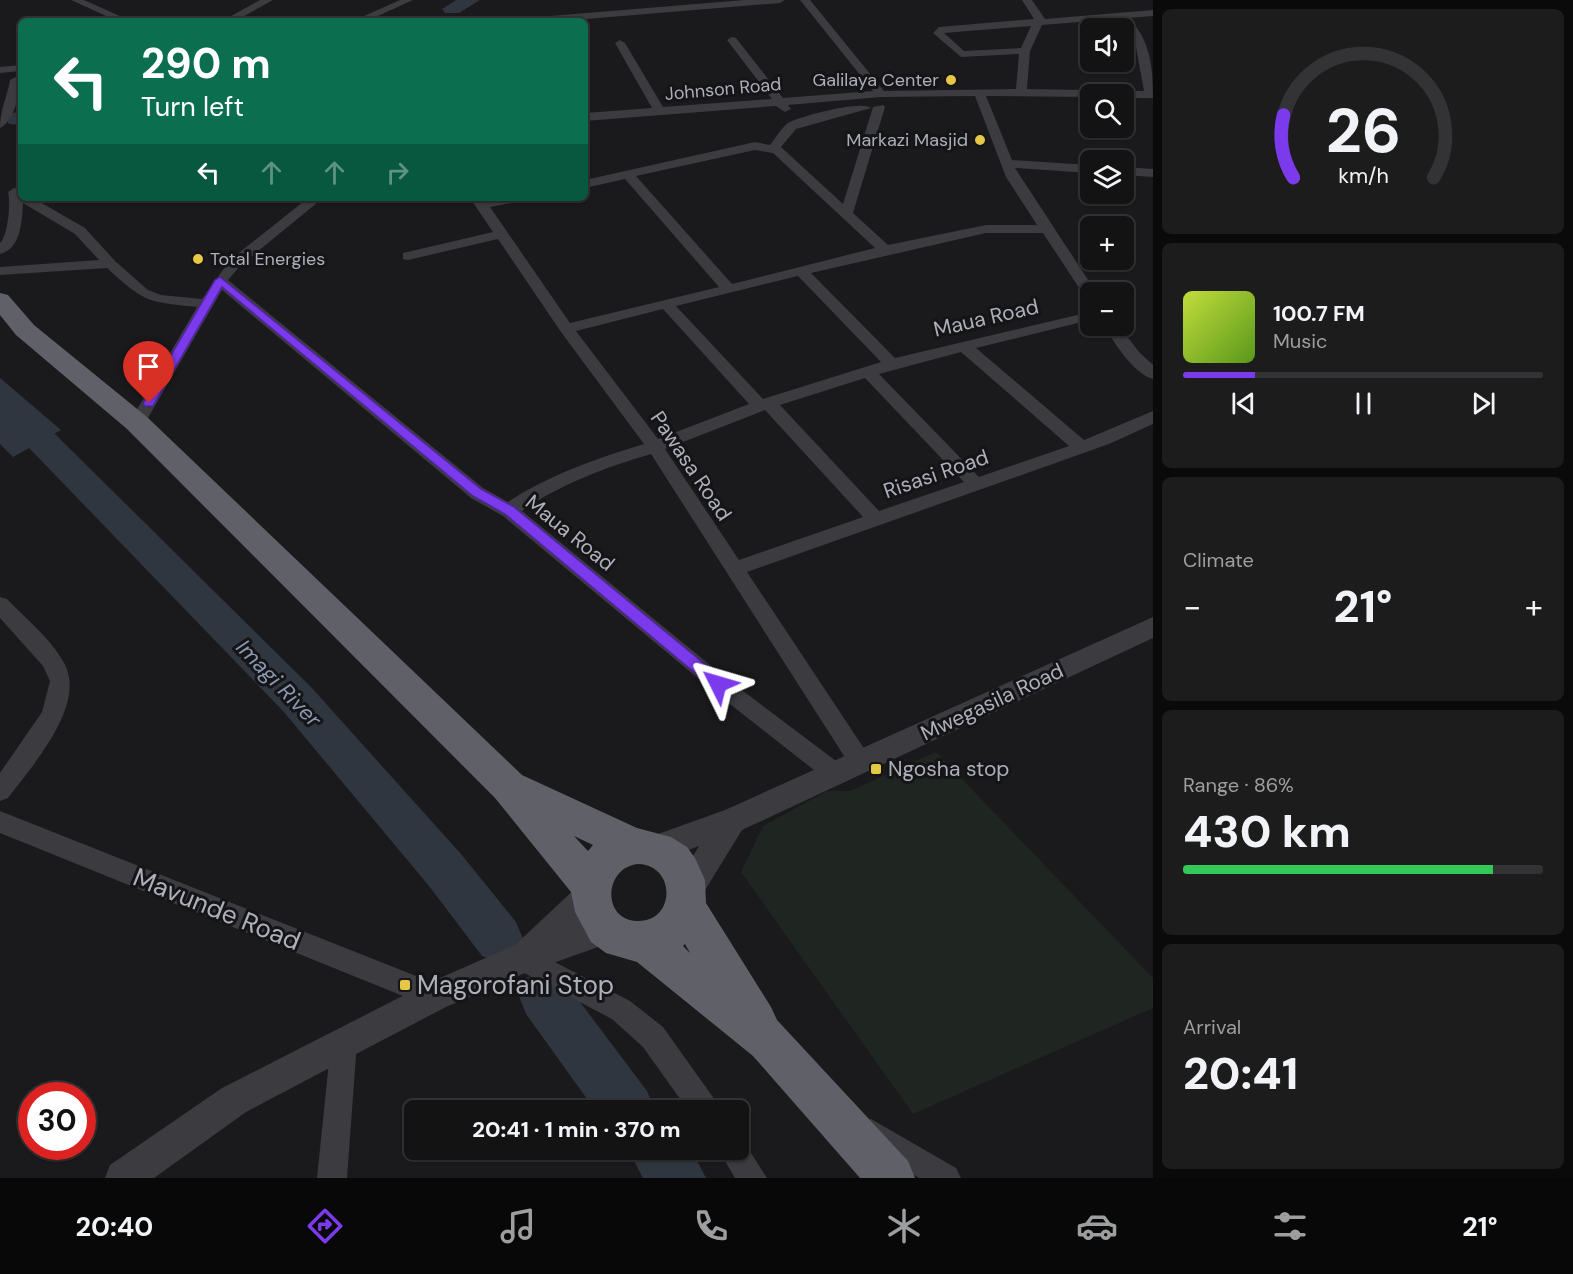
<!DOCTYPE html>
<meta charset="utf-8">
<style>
body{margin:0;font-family:"DM Sans",sans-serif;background:#1d1c1d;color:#f1f3f6;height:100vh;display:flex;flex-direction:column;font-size:22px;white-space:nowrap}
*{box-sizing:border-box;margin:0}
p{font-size:20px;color:#9d9ea0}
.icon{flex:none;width:33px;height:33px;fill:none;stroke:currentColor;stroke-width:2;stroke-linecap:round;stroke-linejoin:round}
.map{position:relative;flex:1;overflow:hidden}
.side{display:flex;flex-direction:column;gap:9px;padding:9px;background:#0b0a0b;width:420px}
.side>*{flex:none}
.top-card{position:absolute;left:18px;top:18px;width:570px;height:183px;border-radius:9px;box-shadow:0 2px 4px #0004,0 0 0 2px #333234;background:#0b6e4f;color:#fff;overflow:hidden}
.fabs{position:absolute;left:1080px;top:18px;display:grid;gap:12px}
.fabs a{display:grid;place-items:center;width:54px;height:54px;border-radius:9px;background:#141314;box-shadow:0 2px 4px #0004,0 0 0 2px #333234;font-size:30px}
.speed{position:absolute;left:18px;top:1082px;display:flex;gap:12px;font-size:30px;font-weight:700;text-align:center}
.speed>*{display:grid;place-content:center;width:78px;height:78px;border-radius:50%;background:#141314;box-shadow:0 2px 4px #0004,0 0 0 2px #333234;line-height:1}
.speed .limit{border:9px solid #d22;background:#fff;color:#111}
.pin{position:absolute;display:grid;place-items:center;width:51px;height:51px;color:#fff;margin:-62px -26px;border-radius:50% 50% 50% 0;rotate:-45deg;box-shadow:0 0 6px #0007}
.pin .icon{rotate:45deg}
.me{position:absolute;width:66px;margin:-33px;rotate:310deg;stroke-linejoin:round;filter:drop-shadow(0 0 4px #0008)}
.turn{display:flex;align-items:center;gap:21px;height:126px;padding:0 24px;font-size:27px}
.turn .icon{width:78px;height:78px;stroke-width:2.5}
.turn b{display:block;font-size:42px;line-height:51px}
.lanes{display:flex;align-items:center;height:57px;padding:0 24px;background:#0003;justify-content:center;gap:30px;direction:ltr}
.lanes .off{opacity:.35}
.big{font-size:45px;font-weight:800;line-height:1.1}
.side .tile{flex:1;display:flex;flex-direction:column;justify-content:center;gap:9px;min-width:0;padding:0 21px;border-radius:9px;background:#1d1c1d}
.side .dial{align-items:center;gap:0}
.dial svg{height:156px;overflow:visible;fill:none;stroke:#333234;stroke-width:7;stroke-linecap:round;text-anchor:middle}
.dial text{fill:#f1f3f6;stroke:none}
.song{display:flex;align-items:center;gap:18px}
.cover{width:72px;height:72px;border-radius:9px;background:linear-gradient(135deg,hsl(70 70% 55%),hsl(90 70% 35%))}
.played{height:6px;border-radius:3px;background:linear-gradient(90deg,#7c3aed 20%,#333234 20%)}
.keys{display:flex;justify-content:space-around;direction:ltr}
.heat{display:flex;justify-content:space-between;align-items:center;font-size:33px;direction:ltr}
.charge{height:9px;border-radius:4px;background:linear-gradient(90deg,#34c759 86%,#333234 0)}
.trip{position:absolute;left:404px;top:1100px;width:345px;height:60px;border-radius:9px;background:#141314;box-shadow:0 2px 4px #0004,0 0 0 2px #333234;font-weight:800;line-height:60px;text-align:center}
.menu{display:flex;height:96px;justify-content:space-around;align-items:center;background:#080808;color:#9d9ea0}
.menu .icon{width:42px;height:42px}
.menu .selected{color:#7c3aed}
.menu b{font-size:27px;color:#f1f3f6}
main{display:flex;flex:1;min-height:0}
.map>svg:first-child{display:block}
.green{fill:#1f2621}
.water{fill:#30363f}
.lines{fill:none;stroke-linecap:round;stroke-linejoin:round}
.river{fill:#30363f;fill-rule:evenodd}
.minor{fill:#3b3b40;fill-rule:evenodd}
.tertiary{fill:#3b3b40;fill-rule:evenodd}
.trunk{fill:#5f6068;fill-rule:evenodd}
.route{fill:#7c3aed;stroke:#51269a;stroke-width:1.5}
.poi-dot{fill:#e6c746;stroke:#151416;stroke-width:2}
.labels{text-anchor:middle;stroke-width:6;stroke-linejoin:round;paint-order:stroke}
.far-poi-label{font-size:18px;fill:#adafba;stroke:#151416;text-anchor:end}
.far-street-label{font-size:18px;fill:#adafba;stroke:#151416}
.street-label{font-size:21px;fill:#adafba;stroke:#151416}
.poi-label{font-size:21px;fill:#adafba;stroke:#151416;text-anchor:start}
.water-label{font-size:22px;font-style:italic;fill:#8798b2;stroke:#151416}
.near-street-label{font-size:26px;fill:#adafba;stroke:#151416}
.near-poi-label{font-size:26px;fill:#adafba;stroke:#151416;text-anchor:start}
</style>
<main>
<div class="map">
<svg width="1153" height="1178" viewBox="0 0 1153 1178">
<rect width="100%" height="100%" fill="#1a191b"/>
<!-- green -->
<path class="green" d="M 936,752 L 1153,978 L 1153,1008 L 913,1114 L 741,872 L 763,826 L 827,791 L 850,791 Z"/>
<!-- water -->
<path class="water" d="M 0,378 L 61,430 L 13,457 L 0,444 Z"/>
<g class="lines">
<!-- river -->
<g class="river">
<path d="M 456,0 L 480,0 L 459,13 L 445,13 L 442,9 Z"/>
<path d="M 21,111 L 21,125 L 9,124 L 6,119 L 9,114 Z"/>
<path d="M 42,430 L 54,433 L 311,687 L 461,854 L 516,922 L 523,939 L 516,956 L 499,963 L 482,956 L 429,886 L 283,711 L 30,449 L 26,441 L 30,433 Z"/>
<path d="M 544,971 L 562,978 L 647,1091 L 655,1110 L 595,1110 L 526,1014 L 519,996 L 526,978 Z"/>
<path d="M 628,1149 L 691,1149 L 706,1178 L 643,1178 Z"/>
</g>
<!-- minor -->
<g class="minor">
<path d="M 71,0 L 84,0 L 131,21 L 117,21 Z"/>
<path d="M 260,0 L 273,0 L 235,21 L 222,21 Z"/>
<path d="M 400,0 L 413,0 L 367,21 L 353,21 Z"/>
<path d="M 744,0 L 785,0 L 780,3 L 562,21 L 521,21 L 526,18 Z"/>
<path d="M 800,0 L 810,0 L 884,91 L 1016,89 L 1019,54 L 961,57 L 933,33 L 939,27 L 1034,19 L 1022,0 L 1032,0 L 1045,19 L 1153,10 L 1153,16 L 1128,18 C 1151,39 1153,69 1153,98 L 1124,98 L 1124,94 L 1090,94 L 1090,97 L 986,96 L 1012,160 L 1090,165 L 1090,173 L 1015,168 L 1096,292 L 1090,292 L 1090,298 L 1085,297 L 1043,233 L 986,233 L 811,273 L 895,358 L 1090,312 L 1090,320 L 976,348 L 1084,440 L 1153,411 L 1153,424 L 1109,444 L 747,572 L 869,756 L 872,763 L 869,770 L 861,773 L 853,770 L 651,454 C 607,467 560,484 522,511 L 726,678 L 844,767 L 847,774 L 844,781 L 836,784 L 828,781 L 712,690 L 503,516 L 471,498 L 222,290 L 145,423 L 137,429 L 129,423 L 197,307 C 147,302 144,302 107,268 L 0,275 L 0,267 L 99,260 L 75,234 L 23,203 C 22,221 21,249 0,254 L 0,243 C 8,236 11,202 8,192 L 14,188 L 19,189 L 21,198 L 33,198 L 85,228 L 115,261 L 148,290 L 161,295 L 202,299 L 230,260 L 308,198 L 323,198 L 240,266 L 228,280 L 483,488 L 508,502 C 549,475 597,458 644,444 L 561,332 L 498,239 L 408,260 L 403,259 L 403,253 L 493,232 L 470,198 L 484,198 L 485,200 L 524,198 L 522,201 L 490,207 L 570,323 L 719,287 L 625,179 L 585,188 L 585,180 L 755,142 L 770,145 C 775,139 781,128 788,123 C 801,116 861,100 871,108 L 796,129 L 781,147 L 843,204 L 873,107 L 883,105 L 885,107 L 853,213 L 888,245 L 986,225 L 1037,225 L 1006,177 L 975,96 L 881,97 L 788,105 L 791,109 L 785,112 L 776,106 L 585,121 L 585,113 L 652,108 L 615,43 L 620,40 L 625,43 L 663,107 L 772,99 L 727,40 L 732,37 L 736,38 L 783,98 L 873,91 ZM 1117,19 L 1135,42 L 1144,91 L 1027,89 L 1030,51 L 1042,25 ZM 1031,26 L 1021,48 L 964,51 L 944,33 ZM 755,150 L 773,153 L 875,248 L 732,284 L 636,176 ZM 798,276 L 881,362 L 763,399 L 676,306 ZM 663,309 L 749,404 L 658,439 L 576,331 ZM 961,352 L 1069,446 L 979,477 L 879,374 ZM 865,378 L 964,482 L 879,511 L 780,405 ZM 765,410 L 863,517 L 739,560 L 665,449 Z"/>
<path d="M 21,65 L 21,71 L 0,73 L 0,67 Z"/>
<path d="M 16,77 L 21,79 C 21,92 13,123 0,128 C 0,110 7,97 10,80 Z"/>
<path d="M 1124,167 L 1153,169 L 1153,177 L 1124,175 Z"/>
<path d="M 1105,326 L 1119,326 L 1139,352 L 1153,365 L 1153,379 C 1134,374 1113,342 1105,326 Z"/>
<path d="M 0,597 L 7,599 C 26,619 49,637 63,661 C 89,703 32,766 8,798 L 0,801 L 0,773 L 42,712 L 50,681 L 43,666 L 0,618 Z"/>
<path d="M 0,811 L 444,987 L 448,996 L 444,1005 L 435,1009 L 0,833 Z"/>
<path d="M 522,945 L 630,1001 L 663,1027 L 715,1100 L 719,1110 L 688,1110 L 643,1047 L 612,1019 L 513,967 L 509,958 L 513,949 Z"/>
<path d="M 344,1029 L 354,1032 L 357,1042 L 347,1178 L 317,1178 L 331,1042 L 334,1032 Z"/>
<path d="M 871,1119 L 956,1168 L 961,1178 L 919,1178 L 861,1143 L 857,1133 L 861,1123 Z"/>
<path d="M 738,1137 L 742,1139 L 767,1178 L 735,1178 L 718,1149 L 738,1149 Z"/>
</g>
<!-- tertiary -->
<g class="tertiary">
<path d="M 1153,617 L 1153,638 L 742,830 L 699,900 L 688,905 L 677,900 L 673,890 L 699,846 L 654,863 L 644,859 L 639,849 L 644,839 L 725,810 Z"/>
<path d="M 590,880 L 601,885 L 605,895 L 601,905 L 584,921 L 607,914 L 618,918 L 622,929 L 618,940 L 525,973 L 446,1007 L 356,1054 L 246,1112 L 154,1178 L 105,1178 L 110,1165 L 222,1088 L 424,985 L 515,945 L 579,885 Z"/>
</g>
<!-- trunk -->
<path class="trunk" d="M 0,293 L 8,295 L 34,325 L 147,417 L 522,775 L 637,828 L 671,837 L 687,847 L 695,858 L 705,880 L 706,903 L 771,1007 L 777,1020 L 908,1161 L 915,1178 L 860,1178 L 753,1056 L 637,962 L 606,953 L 591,942 L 575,912 L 571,892 L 495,798 L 127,429 L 16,335 L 0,315 ZM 574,836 L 593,845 L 588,851 ZM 639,864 C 677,866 675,923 637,921 C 601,920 604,866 639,864 ZM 685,944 L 690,953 L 683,946 Z"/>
</g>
<!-- route -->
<path class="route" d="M 220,277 L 481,489 L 514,507 L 724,680 L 726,684 L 724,688 L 713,688 L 505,514 L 473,496 L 222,287 L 153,406 L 145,406 L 143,403 L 215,280 Z"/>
<!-- markers -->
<g class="poi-dot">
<circle cx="951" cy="80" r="6"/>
<circle cx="980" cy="140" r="6"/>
<circle cx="198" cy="259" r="6"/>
<rect x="870" y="763" width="12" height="12" rx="3"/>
<rect x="399" y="979" width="12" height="12" rx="3"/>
</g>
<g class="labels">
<!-- far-poi labels -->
<g class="far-poi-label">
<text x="939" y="86">Galilaya Center</text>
<text x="968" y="146">Markazi Masjid</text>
<text x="210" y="265" text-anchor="start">Total Energies</text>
</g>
<!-- far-street labels -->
<g class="far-street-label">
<text transform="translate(723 89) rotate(-5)" y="6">Johnson Road</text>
</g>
<!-- street labels -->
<g class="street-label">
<text transform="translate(986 318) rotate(-13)" y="7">Maua Road</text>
<text transform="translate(691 466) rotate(56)" y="7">Pawasa Road</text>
<text transform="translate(936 474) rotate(-19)" y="7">Risasi Road</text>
<text transform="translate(570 533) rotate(39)" y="7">Maua Road</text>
<text transform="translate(992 702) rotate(-25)" y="7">Mwegasila Road</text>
</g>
<!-- poi labels -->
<g class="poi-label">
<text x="888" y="776">Ngosha stop</text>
</g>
<!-- water labels -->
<g class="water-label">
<text transform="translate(279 683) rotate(46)" y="8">Imagi River</text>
</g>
<!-- near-street labels -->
<g class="near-street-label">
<text transform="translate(217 909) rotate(22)" y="9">Mavunde Road</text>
</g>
<!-- near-poi labels -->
<g class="near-poi-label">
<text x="417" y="994">Magorofani Stop</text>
</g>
</g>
</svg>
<div class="fabs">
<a><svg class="icon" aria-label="sound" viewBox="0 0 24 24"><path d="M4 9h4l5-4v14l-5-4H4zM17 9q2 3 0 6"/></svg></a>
<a><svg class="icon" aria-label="search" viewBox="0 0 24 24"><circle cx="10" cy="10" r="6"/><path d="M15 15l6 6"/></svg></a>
<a><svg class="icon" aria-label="layers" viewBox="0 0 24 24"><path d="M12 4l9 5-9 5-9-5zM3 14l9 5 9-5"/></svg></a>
<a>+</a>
<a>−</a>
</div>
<div class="speed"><div class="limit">30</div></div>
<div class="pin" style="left:149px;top:403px;background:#d93025"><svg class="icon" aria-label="arrive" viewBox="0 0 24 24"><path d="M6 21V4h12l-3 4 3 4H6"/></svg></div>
<svg class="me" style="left:718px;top:684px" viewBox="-20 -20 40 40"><path d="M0-17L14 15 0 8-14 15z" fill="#7c3aed" stroke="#fff" stroke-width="4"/></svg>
<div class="trip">20:41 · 1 min · 370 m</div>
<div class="top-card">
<div class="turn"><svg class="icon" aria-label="left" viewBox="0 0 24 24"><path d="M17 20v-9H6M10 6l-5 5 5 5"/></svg><div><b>290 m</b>Turn left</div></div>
<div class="lanes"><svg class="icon" aria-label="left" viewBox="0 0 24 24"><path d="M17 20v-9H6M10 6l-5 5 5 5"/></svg><svg class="icon off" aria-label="ahead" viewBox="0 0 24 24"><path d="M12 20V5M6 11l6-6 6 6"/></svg><svg class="icon off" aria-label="ahead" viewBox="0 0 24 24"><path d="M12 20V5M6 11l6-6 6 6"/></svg><svg class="icon off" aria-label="right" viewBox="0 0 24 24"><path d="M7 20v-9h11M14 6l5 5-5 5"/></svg></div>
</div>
</div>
<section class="side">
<div class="tile dial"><svg viewBox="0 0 100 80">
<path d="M14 69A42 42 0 1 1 86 69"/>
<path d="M14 69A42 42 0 0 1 9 37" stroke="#7c3aed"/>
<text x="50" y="56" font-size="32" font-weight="700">26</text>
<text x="50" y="72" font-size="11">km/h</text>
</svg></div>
<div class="tile">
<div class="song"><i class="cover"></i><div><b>100.7 FM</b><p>Music</p></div></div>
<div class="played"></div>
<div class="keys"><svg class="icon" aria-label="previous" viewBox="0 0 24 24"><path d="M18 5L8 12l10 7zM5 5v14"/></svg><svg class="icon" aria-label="pause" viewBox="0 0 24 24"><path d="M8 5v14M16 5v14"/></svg><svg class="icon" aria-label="next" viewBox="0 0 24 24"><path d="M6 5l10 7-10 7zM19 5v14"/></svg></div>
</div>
<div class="tile"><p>Climate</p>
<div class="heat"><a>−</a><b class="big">21°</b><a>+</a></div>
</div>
<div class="tile"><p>Range · 86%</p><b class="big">430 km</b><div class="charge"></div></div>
<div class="tile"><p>Arrival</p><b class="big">20:41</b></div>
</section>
</main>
<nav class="menu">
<b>20:40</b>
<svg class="icon selected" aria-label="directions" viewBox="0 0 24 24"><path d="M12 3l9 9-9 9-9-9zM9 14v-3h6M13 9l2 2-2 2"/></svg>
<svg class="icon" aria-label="music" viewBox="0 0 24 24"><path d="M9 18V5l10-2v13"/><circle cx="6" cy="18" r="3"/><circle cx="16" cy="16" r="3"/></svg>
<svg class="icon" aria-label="phone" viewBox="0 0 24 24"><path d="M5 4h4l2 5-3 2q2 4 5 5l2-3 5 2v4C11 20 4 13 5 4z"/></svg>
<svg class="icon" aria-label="climate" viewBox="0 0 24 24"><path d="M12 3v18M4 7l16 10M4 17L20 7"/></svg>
<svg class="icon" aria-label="car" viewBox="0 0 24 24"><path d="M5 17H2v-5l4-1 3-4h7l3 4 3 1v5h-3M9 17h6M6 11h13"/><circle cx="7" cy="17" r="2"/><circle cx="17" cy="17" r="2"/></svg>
<svg class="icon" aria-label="filters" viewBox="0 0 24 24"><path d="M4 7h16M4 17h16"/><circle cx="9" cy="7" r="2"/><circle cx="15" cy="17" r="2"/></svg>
<b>21°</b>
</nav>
